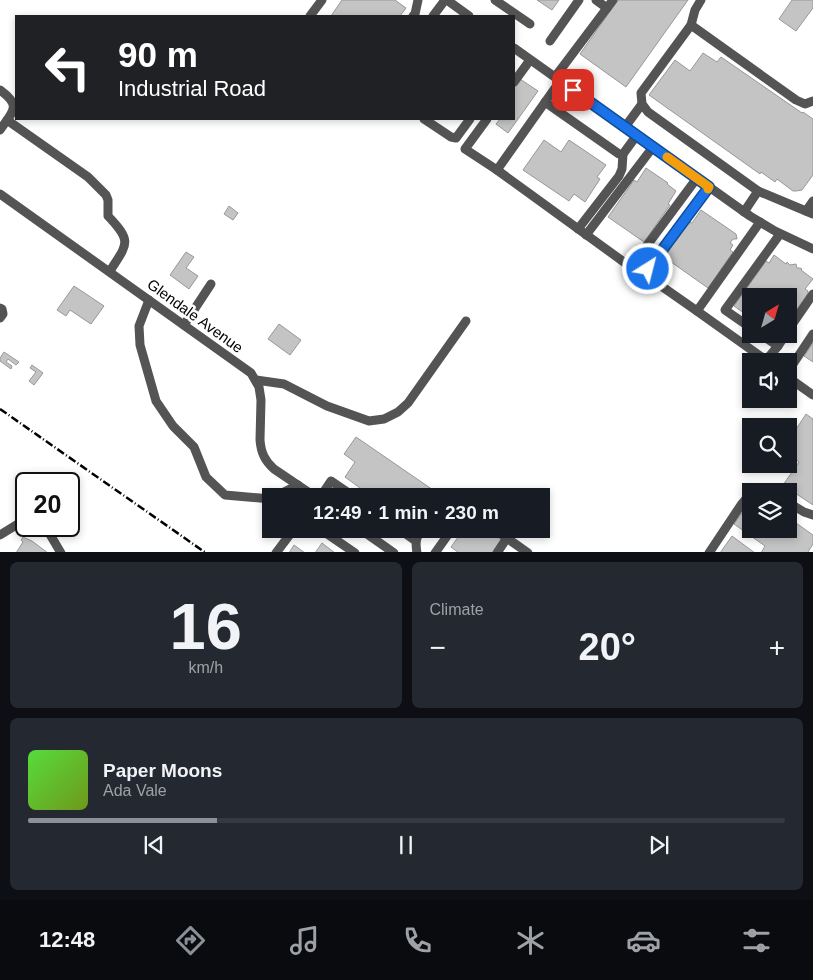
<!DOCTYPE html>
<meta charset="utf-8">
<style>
body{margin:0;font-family:Helvetica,sans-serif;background:#242831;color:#f1f3f6;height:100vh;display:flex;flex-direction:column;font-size:19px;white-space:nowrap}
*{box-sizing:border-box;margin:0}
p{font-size:16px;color:#9ea1a6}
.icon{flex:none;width:28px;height:28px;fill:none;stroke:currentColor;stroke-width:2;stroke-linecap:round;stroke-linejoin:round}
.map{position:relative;height:552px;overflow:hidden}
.side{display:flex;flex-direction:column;gap:10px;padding:10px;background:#0d0f14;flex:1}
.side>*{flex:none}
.hud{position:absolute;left:15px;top:15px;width:500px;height:105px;border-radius:0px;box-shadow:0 2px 8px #0003;background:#202124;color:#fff;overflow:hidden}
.needle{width:32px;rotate:37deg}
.tools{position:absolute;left:742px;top:288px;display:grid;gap:10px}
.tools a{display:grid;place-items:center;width:55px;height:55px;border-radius:0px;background:#171b24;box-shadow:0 2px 8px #0003;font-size:25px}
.speed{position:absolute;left:15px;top:472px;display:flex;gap:10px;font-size:25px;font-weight:700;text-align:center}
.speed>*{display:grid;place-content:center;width:65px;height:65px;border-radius:50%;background:#171b24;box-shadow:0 2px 8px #0003;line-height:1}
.speed .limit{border:2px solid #111;border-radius:8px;background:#fff;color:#111}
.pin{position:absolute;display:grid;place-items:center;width:42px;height:42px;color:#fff;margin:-21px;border-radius:10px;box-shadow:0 2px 8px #0006}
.me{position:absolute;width:55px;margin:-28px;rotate:36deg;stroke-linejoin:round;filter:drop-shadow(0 0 4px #0008)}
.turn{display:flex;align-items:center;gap:18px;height:105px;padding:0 20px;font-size:22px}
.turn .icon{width:65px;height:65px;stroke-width:2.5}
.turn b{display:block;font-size:35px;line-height:42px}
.big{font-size:38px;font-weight:800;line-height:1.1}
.side .widget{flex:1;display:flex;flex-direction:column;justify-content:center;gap:8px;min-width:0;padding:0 18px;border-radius:8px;background:#242831}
.side .dial{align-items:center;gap:0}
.dial b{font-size:65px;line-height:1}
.song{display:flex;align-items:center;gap:15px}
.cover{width:60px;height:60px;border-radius:8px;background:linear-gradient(135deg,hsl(110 70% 55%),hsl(80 70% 35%))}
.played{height:5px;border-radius:2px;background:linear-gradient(90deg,#8c9099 25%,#363941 25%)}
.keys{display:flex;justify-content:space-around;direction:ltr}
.heat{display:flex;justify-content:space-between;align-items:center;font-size:28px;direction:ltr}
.side .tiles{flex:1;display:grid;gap:10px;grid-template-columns:1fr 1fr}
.widget:last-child{grid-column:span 2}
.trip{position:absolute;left:262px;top:488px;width:288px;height:50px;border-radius:0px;background:#171b24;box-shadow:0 2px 8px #0003;font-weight:800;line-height:50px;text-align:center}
.tabs{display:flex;height:80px;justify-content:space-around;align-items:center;background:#090b0e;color:#9ea1a6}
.tabs .icon{width:35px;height:35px}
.tabs .on{color:#8c9099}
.tabs b{font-size:22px;color:#f1f3f6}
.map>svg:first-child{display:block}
.building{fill:#c4c4c4;stroke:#989898}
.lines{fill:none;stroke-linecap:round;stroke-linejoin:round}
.minor{stroke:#545454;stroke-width:9}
.rail{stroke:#000;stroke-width:2.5;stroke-dasharray:8 2.5 1 2.5;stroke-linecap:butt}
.route-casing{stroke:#114b97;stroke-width:12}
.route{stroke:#1a73e8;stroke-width:9}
.slow{stroke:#f59e0b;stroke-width:9}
.labels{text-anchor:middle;stroke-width:5;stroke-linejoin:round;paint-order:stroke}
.street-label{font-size:15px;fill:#000;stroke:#fff}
</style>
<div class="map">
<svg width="813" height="553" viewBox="0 0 813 553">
<rect width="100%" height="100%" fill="#fff"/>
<!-- building -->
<g class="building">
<path d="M 342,0 L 395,0 L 406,8 L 400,16 L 331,16 Z"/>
<path d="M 537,0 L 559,0 L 552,10 Z"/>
<path d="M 618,0 L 688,0 L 626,87 L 580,54 Z"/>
<path d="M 792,0 L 813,0 L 813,8 L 796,31 L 779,19 Z"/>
<path d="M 703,53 L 717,62 L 721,57 L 802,113 L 803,112 L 813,119 L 813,175 L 802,190 L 796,191 L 793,191 L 777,179 L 775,182 L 761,172 L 760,174 L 649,95 L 675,60 L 690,71 Z"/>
<path d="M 520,79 L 538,91 L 508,133 L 496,124 L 500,119 L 514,119 L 514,88 Z"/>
<path d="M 544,140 L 561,152 L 569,140 L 606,165 L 597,177 L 600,179 L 585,202 L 574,194 L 569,201 L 523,170 Z"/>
<path d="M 646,168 L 668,183 L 667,184 L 676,191 L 668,204 L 670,205 L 644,242 L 608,217 L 634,180 L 637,182 Z"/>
<path d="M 229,206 L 238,213 L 233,220 L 224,214 Z"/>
<path d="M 701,210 L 736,234 L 737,239 L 733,239 L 730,243 L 733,245 L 730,250 L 733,252 L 708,288 L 664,257 L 689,222 L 692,223 Z"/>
<path d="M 186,252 L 194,257 L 186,268 L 198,276 L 189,289 L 170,275 Z"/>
<path d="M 774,255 L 786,264 L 787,262 L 790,265 L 796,264 L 797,268 L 800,268 L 802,269 L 801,270 L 813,279 L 805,289 L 808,291 L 808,293 L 789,321 L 789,296 L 751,296 L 751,318 L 734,306 L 766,261 L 769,263 Z"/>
<path d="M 74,286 L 104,306 L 91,324 L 70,310 L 66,316 L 57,310 Z"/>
<path d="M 279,324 L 301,340 L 290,355 L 268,339 Z"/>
<path d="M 813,343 L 813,362 L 804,356 Z"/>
<path d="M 4,352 L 19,362 L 16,365 L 8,359 L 6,362 L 12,366 L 11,369 L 0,361 L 0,358 Z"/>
<path d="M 32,365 L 43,373 L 34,385 L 29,381 L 36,372 L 30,368 Z"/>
<path d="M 806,414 L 813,419 L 813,505 L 783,485 L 799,462 L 789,454 L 789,440 Z"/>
<path d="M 356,437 L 436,492 L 433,496 L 371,496 L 345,477 L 355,462 L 344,454 Z"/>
<path d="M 751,500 L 751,529 L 789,529 L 789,518 L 813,535 L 813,544 L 808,552 L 809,553 L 761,553 L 765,546 L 734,524 Z"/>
<path d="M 464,529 L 488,529 L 502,538 L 492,553 L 459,553 L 451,547 Z"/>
<path d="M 732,536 L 755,553 L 720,553 Z"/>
<path d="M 23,537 L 32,541 L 48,553 L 16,553 L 23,542 L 21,540 Z"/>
<path d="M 322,543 L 335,553 L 315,553 Z"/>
<path d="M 294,545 L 305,553 L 289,553 Z"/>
</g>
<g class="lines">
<!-- minor -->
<g class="minor">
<path d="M 447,0 L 469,16"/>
<path d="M 495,0 L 530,24"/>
<path d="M 596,0 L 607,8"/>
<path d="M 701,0 L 695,10 L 691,25 L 641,93 L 642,104 L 648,112 L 758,191 L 813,214"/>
<path d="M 310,16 L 322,0"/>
<path d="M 413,16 L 415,14 L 418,0"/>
<path d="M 433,16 L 445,0"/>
<path d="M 691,25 L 796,100 L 805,104 L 813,101"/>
<path d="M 550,41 L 579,0"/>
<path d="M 514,48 L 750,216 L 775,231 L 813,249"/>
<path d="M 555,77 L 613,0"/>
<path d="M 514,82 L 530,60"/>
<path d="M 0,90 C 22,106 13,111 0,130"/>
<path d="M 545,102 L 619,154 L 623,154 L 637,135"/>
<path d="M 424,119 L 451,137 L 456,138 L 470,119"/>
<path d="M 487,119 L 465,149 L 497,170 L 560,81"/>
<path d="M 7,120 L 88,177 L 106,195 L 108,200 L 108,216 C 133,242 127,244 110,271"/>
<path d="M 625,127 L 642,104"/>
<path d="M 497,170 L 639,273 L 644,274 L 709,187"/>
<path d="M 0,194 L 251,373 L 259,387 L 261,400 L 260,440 C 261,453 265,461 274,469 L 314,496"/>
<path d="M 806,211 L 813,201"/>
<path d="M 744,212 L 758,191"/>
<path d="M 578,229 L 619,176 L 622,169 L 623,154"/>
<path d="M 586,235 L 653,147"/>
<path d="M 631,267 L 697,178"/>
<path d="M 644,274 L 697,311 L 760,222"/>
<path d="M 149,300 L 139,326 L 140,345 L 156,401 L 173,426 L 194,447 L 206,477 L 225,495 L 271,499"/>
<path d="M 0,308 L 2,309 L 3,314 L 0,318"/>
<path d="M 697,311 L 763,358 L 766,359 L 768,358 L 778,346"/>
<path d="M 184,325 L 211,284"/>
<path d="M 751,328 L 725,310 L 780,234"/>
<path d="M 789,329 L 813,294"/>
<path d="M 760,334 L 778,346 L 786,334"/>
<path d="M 789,370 L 813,334"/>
<path d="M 789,378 L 813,395"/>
<path d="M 256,380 L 284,384 L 327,406 L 369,421 L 384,419 L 398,412 L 408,403 L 466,321"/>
<path d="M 753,491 L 758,488 L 770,491"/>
<path d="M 276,496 L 298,485"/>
<path d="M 321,496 L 331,481 L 353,496"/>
<path d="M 789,503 L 804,512 L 813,515"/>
<path d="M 45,526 L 61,553"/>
<path d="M 320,529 L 355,553"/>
<path d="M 360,529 L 394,553"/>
<path d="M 399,529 L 416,541"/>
<path d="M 494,529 L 528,553"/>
<path d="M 0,535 L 26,519"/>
<path d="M 276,553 L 294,529"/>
<path d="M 417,553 C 415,541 416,538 422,529"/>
<path d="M 435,553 L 452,529"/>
<path d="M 497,553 L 507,538"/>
<path d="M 709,553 L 741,505 L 751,493"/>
</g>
<!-- rail -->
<path class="rail" d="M 0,409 L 206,553"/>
</g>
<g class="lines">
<!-- route casing -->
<g class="route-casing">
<path id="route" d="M 573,90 L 709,187 L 648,269"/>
</g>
<!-- route -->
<use href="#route" class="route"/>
<!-- slow -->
<path class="slow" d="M 667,157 L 709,187 L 708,189"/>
</g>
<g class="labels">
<!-- street labels -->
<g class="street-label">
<text transform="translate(195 316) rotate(36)" y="5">Glendale Avenue</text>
</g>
</g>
</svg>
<div class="tools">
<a><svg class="needle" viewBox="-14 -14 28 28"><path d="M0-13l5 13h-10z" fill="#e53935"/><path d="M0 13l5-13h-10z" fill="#9ea1a6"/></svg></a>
<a><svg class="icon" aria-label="sound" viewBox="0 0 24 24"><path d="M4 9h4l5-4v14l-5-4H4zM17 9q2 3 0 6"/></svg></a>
<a><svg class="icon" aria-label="search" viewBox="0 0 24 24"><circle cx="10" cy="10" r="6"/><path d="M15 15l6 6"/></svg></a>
<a><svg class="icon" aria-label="layers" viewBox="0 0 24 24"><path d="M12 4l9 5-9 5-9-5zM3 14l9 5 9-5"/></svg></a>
</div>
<div class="speed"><div class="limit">20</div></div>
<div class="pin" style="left:573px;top:90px;background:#d93025"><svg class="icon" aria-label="arrive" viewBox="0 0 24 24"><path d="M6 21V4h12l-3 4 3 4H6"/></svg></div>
<svg class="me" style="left:648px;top:269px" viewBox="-20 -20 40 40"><circle r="17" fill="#1a73e8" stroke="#fff" stroke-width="3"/><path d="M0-11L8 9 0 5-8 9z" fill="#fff"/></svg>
<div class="trip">12:49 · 1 min · 230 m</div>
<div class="hud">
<div class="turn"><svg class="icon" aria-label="left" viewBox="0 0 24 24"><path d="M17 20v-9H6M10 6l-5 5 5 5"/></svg><div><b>90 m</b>Industrial Road</div></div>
</div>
</div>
<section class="side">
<div class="tiles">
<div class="widget dial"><b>16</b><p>km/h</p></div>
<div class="widget"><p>Climate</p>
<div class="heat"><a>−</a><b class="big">20°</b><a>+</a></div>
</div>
<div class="widget">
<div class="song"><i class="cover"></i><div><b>Paper Moons</b><p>Ada Vale</p></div></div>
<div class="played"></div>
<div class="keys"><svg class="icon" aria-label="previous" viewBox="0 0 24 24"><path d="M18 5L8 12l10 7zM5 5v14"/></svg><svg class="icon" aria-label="pause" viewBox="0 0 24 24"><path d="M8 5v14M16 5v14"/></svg><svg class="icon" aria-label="next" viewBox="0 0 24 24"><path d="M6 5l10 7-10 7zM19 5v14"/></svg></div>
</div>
</div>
</section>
<nav class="tabs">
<b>12:48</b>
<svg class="icon on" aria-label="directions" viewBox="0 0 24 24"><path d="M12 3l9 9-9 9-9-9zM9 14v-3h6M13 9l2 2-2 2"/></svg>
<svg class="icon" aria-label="music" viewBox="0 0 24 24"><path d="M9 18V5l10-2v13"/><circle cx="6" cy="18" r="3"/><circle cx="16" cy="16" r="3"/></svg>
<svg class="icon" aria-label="phone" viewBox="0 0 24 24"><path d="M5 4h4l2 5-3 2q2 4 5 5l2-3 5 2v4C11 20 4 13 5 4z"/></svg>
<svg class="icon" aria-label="climate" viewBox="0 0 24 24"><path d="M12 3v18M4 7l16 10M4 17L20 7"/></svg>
<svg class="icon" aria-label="car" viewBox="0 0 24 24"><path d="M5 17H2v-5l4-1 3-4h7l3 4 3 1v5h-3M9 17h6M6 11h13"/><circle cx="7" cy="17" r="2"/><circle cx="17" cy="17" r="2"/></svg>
<svg class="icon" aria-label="filters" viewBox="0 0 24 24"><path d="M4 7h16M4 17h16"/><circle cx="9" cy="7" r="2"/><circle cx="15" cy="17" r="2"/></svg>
</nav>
